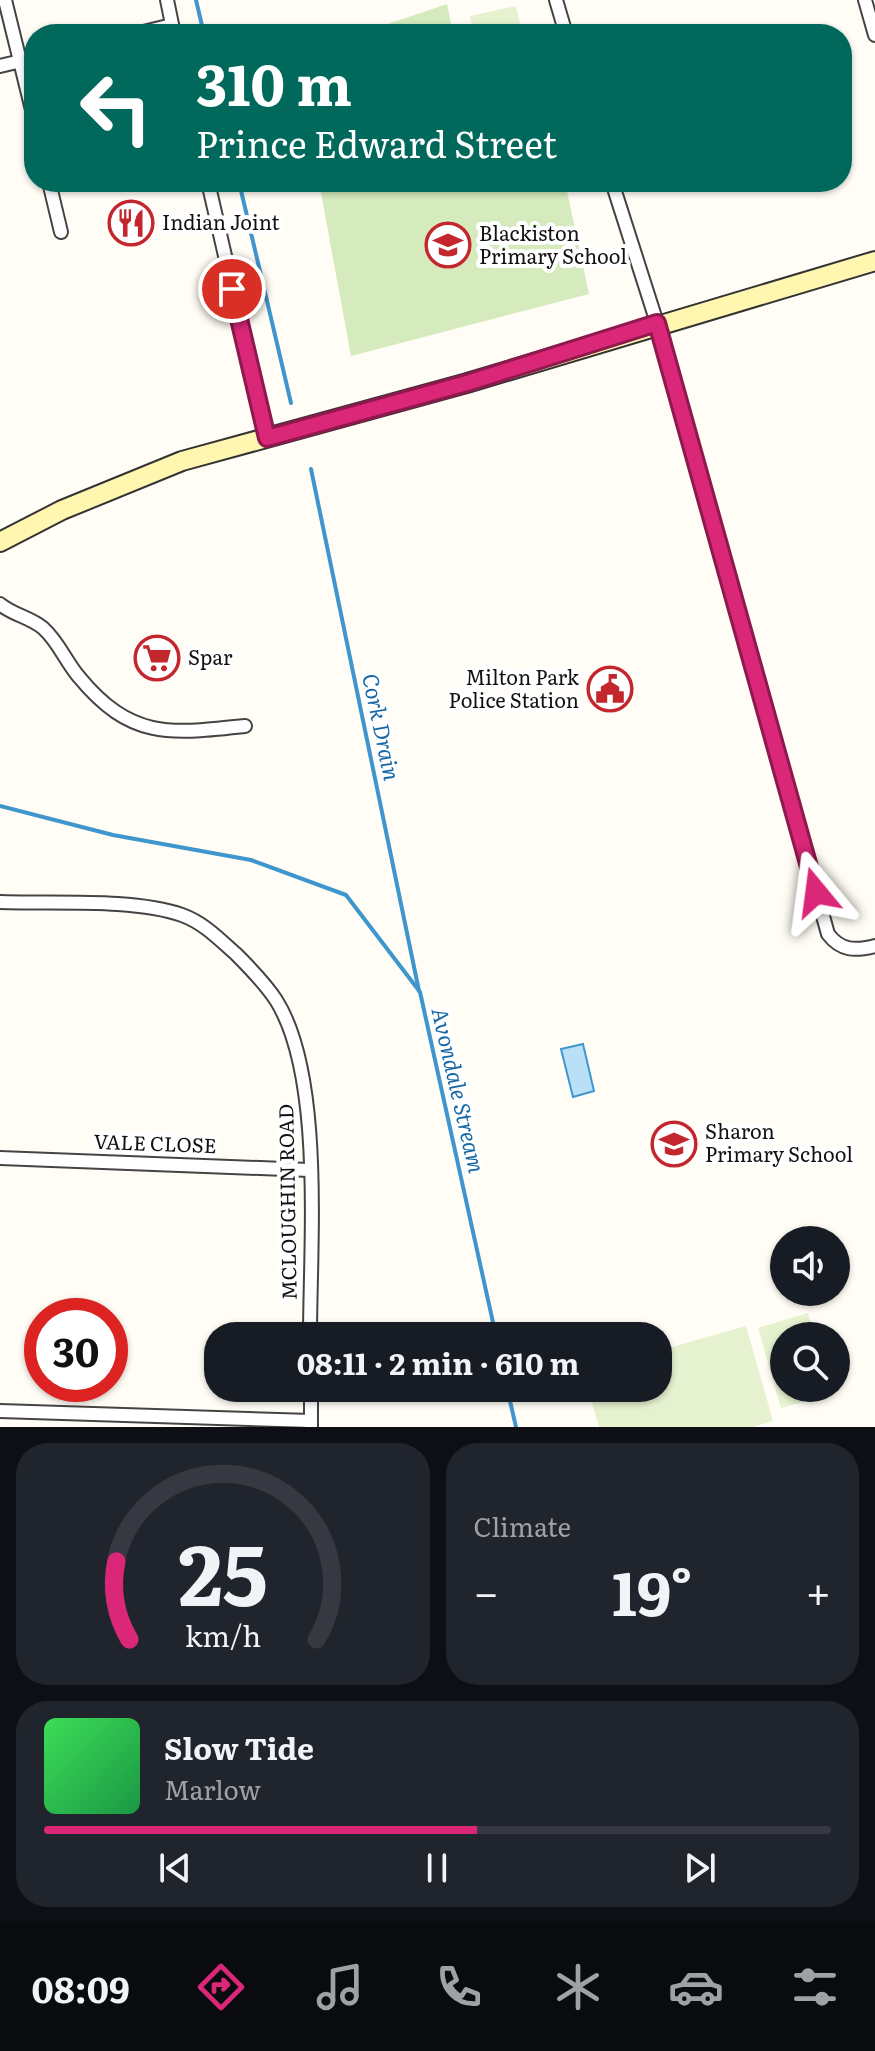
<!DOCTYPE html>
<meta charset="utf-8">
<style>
body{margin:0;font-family:Literata,serif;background:#20242c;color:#f1f3f6;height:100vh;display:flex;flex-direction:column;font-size:30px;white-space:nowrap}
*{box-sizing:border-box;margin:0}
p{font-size:26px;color:#9ea1a6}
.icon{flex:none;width:44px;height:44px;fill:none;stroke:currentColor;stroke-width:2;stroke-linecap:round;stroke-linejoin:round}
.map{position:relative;height:1427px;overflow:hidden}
.sheet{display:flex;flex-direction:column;gap:16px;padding:16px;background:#0d0f14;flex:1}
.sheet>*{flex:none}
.banner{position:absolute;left:24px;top:24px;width:828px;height:168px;border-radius:32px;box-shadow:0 2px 6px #0004;background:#00695c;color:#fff;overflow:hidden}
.buttons{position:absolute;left:770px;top:1226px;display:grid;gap:16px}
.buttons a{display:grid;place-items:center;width:80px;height:80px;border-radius:50%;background:#171b24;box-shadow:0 2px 6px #0004;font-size:40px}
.speed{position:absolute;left:24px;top:1298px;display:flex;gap:16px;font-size:40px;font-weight:700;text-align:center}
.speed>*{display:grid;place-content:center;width:104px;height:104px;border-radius:50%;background:#171b24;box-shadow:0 2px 6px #0004;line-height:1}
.speed .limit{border:12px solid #d22;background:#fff;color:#111}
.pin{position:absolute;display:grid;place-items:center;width:68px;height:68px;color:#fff;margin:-34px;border:4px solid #fff;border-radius:50%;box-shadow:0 2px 8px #0007}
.me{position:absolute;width:88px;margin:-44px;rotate:344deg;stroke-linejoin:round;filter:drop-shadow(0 0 6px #0008)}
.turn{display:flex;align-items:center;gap:28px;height:168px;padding:0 40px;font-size:36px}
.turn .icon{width:104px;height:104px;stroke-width:2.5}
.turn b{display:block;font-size:56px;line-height:68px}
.big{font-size:60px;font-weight:700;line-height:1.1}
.sheet .widget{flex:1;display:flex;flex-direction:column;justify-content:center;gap:12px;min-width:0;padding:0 28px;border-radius:32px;background:#20242c}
.sheet .dial{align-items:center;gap:0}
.dial svg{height:208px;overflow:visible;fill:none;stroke:#363941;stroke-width:7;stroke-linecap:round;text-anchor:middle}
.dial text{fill:#f1f3f6;stroke:none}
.song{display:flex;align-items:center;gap:24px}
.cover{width:96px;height:96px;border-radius:12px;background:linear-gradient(135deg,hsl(130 70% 55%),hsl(140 70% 35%))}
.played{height:8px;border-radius:4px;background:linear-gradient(90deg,#db2777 55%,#363941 55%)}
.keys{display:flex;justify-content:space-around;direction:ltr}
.heat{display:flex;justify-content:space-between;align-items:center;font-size:44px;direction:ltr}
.sheet .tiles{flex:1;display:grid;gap:16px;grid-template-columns:1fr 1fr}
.widget:last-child{grid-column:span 2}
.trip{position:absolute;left:204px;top:1322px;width:468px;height:80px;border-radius:32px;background:#171b24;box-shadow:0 2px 6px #0004;font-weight:700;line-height:80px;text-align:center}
.tabs{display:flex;height:128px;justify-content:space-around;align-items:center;background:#090b0e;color:#9ea1a6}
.tabs .icon{width:56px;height:56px}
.tabs .selected{color:#db2777}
.tabs b{font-size:36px;color:#f1f3f6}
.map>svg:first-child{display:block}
.green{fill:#d5ebbd}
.pitch{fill:#e6f2cf}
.water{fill:#b9e0f7;stroke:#3f96cf;stroke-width:2}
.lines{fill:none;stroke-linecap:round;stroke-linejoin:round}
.stream{stroke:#3f96cf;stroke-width:4}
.street-casing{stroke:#444;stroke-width:16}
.secondary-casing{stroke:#333;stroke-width:22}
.street{stroke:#fff;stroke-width:12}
.secondary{stroke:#fff6b0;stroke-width:18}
.route-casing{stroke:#8e194d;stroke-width:20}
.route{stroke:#db2777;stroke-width:14}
.labels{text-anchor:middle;stroke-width:8;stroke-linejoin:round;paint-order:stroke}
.poi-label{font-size:20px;fill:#111;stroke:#fff;text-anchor:start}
.street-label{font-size:20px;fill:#111;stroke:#fff}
.water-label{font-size:22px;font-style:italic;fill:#1768a6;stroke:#fff}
</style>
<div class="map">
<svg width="875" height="1427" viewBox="0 0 875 1427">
<rect width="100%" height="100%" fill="#fffdf5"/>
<!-- green -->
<g class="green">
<path d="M 447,4 L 453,34 L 358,34 Z"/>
<path d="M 319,182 L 565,182 L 589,294 L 351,356 Z"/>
</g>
<!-- pitch -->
<g class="pitch">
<path d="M 516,6 L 521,29 L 474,34 L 470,16 Z"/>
<path d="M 808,1313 L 815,1336 L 784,1336 L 784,1388 L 830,1388 L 832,1394 L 781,1408 L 758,1328 Z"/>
<path d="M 746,1326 L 773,1421 L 752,1427 L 599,1427 L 588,1388 L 658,1388 L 658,1351 Z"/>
</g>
<!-- water -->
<path class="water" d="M 583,1044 L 594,1091 L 573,1097 L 561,1049 Z"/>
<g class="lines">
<!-- stream -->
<g class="stream">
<path d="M 196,0 L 204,34"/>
<path d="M 239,182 L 291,403"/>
<path d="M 311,469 L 419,991"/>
<path d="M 0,806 L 113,835 L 251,860 L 346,895 L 420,992 L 496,1336"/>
<path d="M 507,1388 L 516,1427"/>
</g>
<!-- street casing -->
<g class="street-casing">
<g id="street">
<path d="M 5,0 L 34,118"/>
<path d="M 167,0 L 174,34"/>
<path d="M 556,0 L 566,34"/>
<path d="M 865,0 L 875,35"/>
<path d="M 135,34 L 172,25"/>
<path d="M 0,66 L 34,58"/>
<path d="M 49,182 L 61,232"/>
<path d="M 208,182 L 267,438"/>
<path d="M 612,182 L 657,323 L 828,934 C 841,951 855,951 875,946"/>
<path d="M 0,604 C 13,615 30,617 43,628 C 58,641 66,662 79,677 C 131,740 171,734 245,726"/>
<path d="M 0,902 C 52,904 134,898 182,915 C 204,923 219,939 236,954 C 250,968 265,983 276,1000 C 324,1076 310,1245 310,1336"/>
<path d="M 0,1158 L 309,1170"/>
<path d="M 311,1388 L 311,1427"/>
<path d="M 0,1411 L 311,1421"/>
</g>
</g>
<!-- secondary casing -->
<g class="secondary-casing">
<path id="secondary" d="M 0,542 L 62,510 L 182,461 L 467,383 L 875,261"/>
</g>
<!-- street -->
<use href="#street" class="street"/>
<!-- secondary -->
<use href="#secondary" class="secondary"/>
</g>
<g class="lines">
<!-- route casing -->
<g class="route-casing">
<path id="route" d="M 232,289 L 267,438 L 467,383 L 657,323 L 816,892"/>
</g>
<!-- route -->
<use href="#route" class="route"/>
</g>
<!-- icons -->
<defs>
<g id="restaurant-ring" transform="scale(2.3)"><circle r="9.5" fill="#fff" stroke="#c4262e" stroke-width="1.5"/><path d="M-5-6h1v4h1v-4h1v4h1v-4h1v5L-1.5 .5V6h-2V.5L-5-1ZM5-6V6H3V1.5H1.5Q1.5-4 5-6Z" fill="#c4262e"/></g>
<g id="school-ring" transform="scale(2.3)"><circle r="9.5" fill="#fff" stroke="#c4262e" stroke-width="1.5"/><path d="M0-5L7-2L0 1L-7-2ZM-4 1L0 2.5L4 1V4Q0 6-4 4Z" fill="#c4262e"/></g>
<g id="supermarket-ring" transform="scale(2.3)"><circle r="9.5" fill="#fff" stroke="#c4262e" stroke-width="1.5"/><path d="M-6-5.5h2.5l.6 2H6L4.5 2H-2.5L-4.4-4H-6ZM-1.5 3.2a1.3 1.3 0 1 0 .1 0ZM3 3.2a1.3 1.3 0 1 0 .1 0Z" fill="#c4262e"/></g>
<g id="civic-ring" transform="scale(2.3)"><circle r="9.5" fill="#fff" stroke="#c4262e" stroke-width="1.5"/><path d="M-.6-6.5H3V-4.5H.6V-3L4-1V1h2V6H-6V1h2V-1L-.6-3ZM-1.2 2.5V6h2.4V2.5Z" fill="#c4262e"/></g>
</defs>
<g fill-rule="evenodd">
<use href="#restaurant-ring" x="131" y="223"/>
<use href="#school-ring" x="448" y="245"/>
<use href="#supermarket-ring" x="157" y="658"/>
<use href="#civic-ring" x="610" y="689"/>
<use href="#school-ring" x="674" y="1144"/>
</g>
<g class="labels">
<!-- poi labels -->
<g class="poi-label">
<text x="162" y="230">Indian Joint</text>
<text x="479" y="241">Blackiston<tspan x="479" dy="23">Primary School</tspan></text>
<text x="188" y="665">Spar</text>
<text x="579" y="685" text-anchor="end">Milton Park<tspan x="579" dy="23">Police Station</tspan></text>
<text x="705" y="1139">Sharon<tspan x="705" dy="23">Primary School</tspan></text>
</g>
<!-- street labels -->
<g class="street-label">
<text transform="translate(155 1144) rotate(2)" y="7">VALE CLOSE</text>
<text transform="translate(288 1202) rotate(-91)" y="7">MCLOUGHIN ROAD</text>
</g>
<!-- water labels -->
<g class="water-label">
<text transform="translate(381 727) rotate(78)" y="8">Cork Drain</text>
<text transform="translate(458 1090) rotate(77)" y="8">Avondale Stream</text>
</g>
</g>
</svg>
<div class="buttons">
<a><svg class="icon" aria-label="sound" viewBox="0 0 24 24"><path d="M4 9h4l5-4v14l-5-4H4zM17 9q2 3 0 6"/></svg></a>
<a><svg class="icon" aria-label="search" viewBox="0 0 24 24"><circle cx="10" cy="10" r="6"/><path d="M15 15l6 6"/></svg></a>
</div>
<div class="speed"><div class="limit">30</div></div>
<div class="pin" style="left:232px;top:289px;background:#d93025"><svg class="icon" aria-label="arrive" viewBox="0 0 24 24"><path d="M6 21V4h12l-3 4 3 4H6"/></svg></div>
<svg class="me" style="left:816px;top:892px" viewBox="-20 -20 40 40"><path d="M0-17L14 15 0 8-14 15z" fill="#db2777" stroke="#fff" stroke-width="4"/></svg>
<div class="trip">08:11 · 2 min · 610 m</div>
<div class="banner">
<div class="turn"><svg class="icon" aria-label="left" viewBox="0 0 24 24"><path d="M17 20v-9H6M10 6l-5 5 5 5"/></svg><div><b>310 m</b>Prince Edward Street</div></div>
</div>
</div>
<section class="sheet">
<div class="tiles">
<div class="widget dial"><svg viewBox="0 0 100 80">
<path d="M14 69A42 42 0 1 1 86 69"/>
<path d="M14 69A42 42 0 0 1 9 39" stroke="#db2777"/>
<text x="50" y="56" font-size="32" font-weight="700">25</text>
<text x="50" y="72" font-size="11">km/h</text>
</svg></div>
<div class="widget"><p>Climate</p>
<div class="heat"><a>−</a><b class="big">19°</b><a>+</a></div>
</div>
<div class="widget">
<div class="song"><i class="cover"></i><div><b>Slow Tide</b><p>Marlow</p></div></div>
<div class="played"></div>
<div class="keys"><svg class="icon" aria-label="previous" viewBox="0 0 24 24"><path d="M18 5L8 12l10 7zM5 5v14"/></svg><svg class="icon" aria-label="pause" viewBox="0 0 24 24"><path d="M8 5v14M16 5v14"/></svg><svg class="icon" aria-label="next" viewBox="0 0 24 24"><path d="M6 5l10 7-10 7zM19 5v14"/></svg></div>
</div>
</div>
</section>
<nav class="tabs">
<b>08:09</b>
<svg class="icon selected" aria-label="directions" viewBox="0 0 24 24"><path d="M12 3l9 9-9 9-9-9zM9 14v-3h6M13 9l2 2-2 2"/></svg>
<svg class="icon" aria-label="music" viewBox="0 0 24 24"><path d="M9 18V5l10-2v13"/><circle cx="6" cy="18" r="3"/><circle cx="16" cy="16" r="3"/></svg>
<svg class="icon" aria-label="phone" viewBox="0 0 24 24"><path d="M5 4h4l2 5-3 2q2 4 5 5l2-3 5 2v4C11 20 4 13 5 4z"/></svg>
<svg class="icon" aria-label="climate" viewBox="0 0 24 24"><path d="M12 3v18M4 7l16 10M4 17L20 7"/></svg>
<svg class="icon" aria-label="car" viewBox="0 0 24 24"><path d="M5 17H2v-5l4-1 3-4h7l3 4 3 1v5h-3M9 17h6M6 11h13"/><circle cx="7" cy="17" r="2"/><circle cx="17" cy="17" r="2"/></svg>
<svg class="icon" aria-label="filters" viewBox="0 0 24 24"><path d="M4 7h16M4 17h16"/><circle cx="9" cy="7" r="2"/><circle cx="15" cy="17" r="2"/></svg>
</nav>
